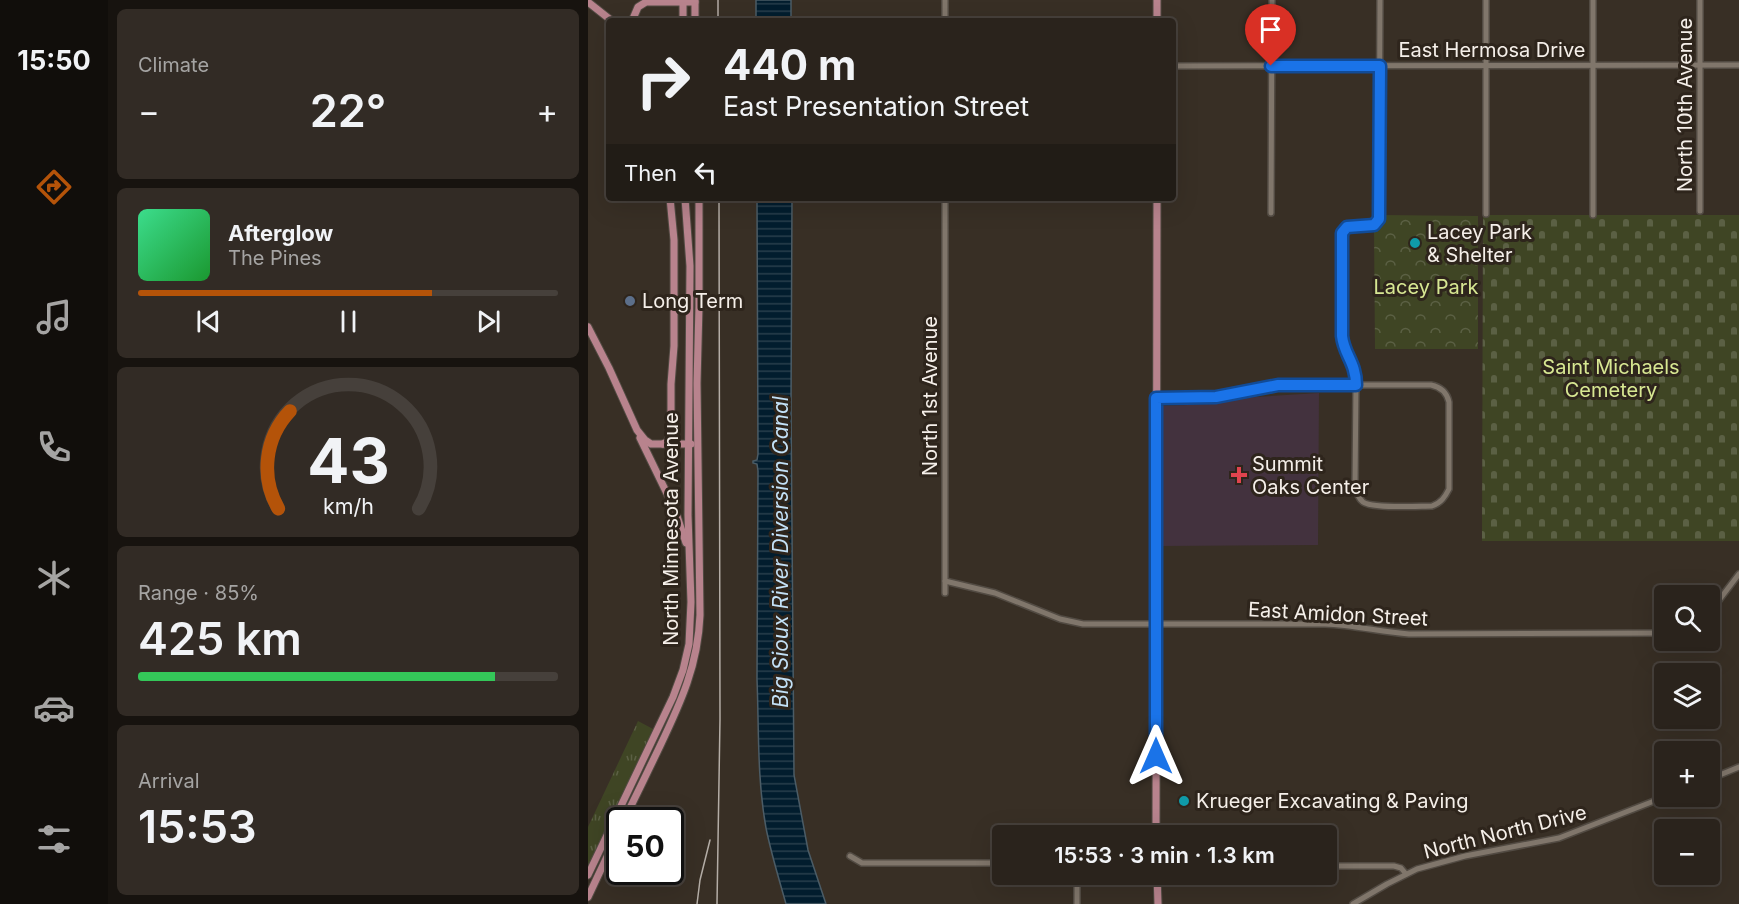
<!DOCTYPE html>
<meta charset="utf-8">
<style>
body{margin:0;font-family:Inter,sans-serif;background:#322b25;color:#f1f3f6;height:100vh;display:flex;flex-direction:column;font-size:22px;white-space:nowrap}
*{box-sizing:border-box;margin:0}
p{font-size:20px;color:#a5a4a3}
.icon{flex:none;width:33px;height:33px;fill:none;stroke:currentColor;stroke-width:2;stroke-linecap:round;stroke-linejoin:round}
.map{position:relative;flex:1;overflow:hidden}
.panel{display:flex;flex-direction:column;gap:9px;padding:9px;background:#17130f;width:480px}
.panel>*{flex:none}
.hud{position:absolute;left:18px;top:18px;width:570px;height:183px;border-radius:6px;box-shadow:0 6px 24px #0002,0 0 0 2px #46403b;background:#2a231c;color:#f1f3f6;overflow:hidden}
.controls{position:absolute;left:1066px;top:585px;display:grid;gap:12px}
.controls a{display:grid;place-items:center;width:66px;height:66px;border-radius:6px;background:#2a231c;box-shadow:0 6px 24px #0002,0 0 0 2px #46403b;font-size:30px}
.speed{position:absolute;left:18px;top:807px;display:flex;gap:12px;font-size:30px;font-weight:700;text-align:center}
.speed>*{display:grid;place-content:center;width:78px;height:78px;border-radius:50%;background:#2a231c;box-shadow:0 6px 24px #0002,0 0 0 2px #46403b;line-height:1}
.speed .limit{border:3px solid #111;border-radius:9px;background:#fff;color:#111}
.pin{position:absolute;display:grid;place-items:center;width:51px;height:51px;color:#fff;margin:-62px -26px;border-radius:50% 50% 50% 0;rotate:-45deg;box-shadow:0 0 6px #0007}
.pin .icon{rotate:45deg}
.me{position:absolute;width:66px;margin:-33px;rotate:0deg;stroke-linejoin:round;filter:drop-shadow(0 0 4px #0008)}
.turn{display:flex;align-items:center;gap:21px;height:126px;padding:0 18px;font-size:27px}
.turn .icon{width:78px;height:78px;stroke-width:2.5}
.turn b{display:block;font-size:42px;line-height:51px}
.then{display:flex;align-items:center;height:57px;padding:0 18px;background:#0003;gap:12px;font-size:22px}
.big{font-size:45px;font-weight:600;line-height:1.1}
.panel .widget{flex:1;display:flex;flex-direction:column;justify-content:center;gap:9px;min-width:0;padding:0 21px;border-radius:9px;background:#322b25}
.panel .dial{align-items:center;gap:0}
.dial svg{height:156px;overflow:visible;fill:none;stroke:#46403b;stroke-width:7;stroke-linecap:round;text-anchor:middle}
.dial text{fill:#f1f3f6;stroke:none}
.song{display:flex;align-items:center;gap:18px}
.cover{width:72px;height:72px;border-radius:9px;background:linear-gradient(135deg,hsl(150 70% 55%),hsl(130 70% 35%))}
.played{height:6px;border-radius:3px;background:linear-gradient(90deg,#b45309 70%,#46403b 70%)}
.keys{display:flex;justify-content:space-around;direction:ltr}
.heat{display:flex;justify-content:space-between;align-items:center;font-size:33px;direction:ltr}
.charge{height:9px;border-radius:4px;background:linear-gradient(90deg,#34c759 85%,#46403b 0)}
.trip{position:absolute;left:404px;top:825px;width:345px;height:60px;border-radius:6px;background:#2a231c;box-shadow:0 6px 24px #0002,0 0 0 2px #46403b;font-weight:600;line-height:60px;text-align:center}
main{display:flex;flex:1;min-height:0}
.tab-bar{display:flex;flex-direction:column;width:108px;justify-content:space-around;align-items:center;background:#110e0b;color:#a5a4a3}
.tab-bar .icon{width:42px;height:42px}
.tab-bar .selected{color:#b45309}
.tab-bar b{font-size:27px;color:#f1f3f6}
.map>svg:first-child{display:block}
.medical{fill:#43323e}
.grass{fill:url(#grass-tufts)}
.cemetery{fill:url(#cemetery-stones)}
.park{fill:url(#park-crowns)}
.garden{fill:#3f4524}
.water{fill:url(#water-rules);stroke:#4b5c66;stroke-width:1.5}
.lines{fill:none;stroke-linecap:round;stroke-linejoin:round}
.minor-casing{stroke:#524b43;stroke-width:8}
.major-casing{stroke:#524b43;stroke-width:9}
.minor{stroke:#80766b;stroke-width:5}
.major{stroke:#b8838d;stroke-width:7}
.rail{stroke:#b4ada6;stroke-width:1.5}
.route-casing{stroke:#114b97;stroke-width:15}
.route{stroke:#1a73e8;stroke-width:10}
.culture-dot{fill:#0f9aa8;stroke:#2e251c;stroke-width:2}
.service-dot{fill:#5c6f8a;stroke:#2e251c;stroke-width:2}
.health-dot{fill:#e0444e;stroke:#2e251c;stroke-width:2}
.labels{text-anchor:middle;stroke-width:6;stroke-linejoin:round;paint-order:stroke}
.street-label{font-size:20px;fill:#f5efe9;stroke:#2e251c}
.poi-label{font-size:20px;fill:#f5efe9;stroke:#2e251c;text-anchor:start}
.park-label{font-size:20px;fill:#d7e792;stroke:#2e251c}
.water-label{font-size:21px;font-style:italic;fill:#c3e1f7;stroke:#2e251c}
</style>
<main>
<nav class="tab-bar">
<b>15:50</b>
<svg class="icon selected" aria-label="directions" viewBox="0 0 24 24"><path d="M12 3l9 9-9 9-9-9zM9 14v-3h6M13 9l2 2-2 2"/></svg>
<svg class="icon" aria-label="music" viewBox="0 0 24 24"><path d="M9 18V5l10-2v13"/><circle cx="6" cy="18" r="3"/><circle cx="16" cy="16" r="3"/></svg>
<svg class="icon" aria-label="phone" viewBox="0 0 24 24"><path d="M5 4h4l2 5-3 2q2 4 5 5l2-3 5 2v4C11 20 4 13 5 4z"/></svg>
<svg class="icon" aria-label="climate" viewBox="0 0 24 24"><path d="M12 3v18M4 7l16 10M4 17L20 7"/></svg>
<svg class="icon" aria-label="car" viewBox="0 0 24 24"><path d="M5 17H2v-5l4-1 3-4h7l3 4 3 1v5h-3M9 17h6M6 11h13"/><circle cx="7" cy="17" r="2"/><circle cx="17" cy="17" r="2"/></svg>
<svg class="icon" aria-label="filters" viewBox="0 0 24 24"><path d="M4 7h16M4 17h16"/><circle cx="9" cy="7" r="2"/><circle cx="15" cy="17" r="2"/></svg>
</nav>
<section class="panel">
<div class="widget"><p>Climate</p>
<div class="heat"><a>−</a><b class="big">22°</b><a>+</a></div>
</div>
<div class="widget">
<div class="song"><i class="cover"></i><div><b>Afterglow</b><p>The Pines</p></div></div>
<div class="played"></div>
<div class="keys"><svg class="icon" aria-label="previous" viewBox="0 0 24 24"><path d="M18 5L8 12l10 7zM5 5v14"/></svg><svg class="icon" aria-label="pause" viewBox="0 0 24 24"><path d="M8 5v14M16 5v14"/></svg><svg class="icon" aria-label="next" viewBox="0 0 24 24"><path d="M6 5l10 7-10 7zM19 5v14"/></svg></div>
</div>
<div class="widget dial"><svg viewBox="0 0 100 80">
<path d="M14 69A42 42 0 1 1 86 69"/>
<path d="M14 69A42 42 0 0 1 20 19" stroke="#b45309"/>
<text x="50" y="56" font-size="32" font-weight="700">43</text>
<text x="50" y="72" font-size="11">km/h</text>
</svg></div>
<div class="widget"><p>Range · 85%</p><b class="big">425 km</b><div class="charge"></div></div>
<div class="widget"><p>Arrival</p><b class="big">15:53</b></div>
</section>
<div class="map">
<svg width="1151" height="904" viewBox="0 0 1151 904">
<defs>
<pattern id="grass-tufts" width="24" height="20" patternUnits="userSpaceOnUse" patternTransform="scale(1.5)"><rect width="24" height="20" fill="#3f4524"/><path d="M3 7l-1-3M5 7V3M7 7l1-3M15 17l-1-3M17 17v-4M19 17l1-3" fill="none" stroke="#5b6044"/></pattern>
<pattern id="cemetery-stones" width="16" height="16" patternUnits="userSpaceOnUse" patternTransform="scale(1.5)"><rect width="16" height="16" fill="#3f4524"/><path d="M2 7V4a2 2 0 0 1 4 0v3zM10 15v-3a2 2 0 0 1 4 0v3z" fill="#5b6044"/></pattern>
<pattern id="park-crowns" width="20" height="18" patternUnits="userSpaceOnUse" patternTransform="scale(1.5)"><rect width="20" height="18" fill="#3f4524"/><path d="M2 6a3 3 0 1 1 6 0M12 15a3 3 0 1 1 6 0" fill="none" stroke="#5b6044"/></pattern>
<pattern id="water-rules" width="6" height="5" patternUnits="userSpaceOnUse" patternTransform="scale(1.5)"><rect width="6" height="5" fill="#021d2e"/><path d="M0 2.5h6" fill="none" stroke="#283e4c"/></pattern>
</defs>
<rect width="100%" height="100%" fill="#382f25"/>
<!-- medical -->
<path class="medical" d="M 731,393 L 730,545 L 571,546 L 572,406 L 626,404 L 652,398 Z"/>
<!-- grass -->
<path class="grass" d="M 50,721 L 65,729 L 0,867 L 0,827 Z"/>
<!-- cemetery -->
<path class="cemetery" d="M 895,215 L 1151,215 L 1151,541 L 894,541 Z"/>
<!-- park -->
<path class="park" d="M 791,215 L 890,216 L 890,349 L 787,349 L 786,225 Z"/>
<!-- garden -->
<rect class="garden" x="869" y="244" width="14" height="22"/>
<!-- water -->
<g class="water">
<rect x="168" y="0" width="35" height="21"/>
<path d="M 169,198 L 204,198 L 203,407 L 206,775 L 220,850 L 238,904 L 198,904 C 191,879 183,853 178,828 C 169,778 171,729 169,679 L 170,471 L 169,464 L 165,463 L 165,461 L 169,460 L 170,454 Z"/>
</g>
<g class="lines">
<!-- minor casing -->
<g class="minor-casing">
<g id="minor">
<path d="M 357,0 L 357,21"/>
<path d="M 1112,0 L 1112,211"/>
<path d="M 585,66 L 1151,65"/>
<path d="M 357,198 L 357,593"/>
<path d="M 683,213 L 684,0"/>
<path d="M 898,214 L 898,0"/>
<path d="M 1005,215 L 1005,0"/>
<path d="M 568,397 L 628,397 L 690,385 L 843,385 C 853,387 859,393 861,402 L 861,489 C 857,497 853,503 844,506 C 831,506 785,509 775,502 C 770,498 768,491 767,485 L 768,385 C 767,363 757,355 754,336 L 754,233 L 759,227 L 786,225 L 791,219 L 792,0"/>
<path d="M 357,581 L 407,593 L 472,619 L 495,624 L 737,624 C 766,625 793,632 821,634 L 1077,633"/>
<path d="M 1122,612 L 1151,574"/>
<path d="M 1122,779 L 1151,767"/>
<path d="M 262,856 L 274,863 L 414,863"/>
<path d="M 738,866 L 806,866 L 813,868 L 818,874"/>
<path d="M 489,874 L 489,904"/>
<path d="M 765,904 L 799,884 L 829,869 L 877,856 L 971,838 L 1079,796"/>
</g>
</g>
<!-- major casing -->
<g class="major-casing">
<g id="major">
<path d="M 95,0 L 95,21"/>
<path d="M 107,0 L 107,21"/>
<path d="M 569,0 L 569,21"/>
<path d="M 0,2 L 24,21"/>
<path d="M 44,21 L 50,7 L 58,2 L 107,2"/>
<path d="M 0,327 L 21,368 L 49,430 L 57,440 L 63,444 L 103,444"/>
<path d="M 52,438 L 87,510 L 98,543"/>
<path d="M 75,444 L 80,441 L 83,432 L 83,384 L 86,346 L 86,240 L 82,198"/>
<path d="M 36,820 C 48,796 60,771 72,746 C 93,702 110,665 112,615 L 109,383 L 111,306 L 111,198"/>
<path d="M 568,836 L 569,198"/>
<path d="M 569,874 L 570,904"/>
<path d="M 0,875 L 85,697 L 95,670 L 101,644 L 103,602 L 100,515 L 102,266 L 97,198"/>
<path d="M 0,897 L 32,829"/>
</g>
</g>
<!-- minor -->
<use href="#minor" class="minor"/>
<!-- major -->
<use href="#major" class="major"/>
<!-- rail -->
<g class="rail">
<path d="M 130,0 L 130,21"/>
<path d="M 109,904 L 112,880 L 122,840"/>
<path d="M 129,904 L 132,719 L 131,198"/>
</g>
</g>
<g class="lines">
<!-- route casing -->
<g class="route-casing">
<path id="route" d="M 568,756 L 568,398 L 628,397 L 690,385 L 768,385 C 768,362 756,355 754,336 L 754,233 L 759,227 L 786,225 L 791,219 L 792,66 L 683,66"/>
</g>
<!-- route -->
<use href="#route" class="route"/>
</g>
<!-- markers -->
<g class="culture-dot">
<circle cx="827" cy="243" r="6"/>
<circle cx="596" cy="801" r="6"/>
</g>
<circle class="service-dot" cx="42" cy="301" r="6"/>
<path class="health-dot" d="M648 466h6v6h6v6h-6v6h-6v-6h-6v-6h6z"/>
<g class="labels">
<!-- street labels -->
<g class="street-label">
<text x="904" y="57">East Hermosa Drive</text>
<text transform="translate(1097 105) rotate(-90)" y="7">North 10th Avenue</text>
<text transform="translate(342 396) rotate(-90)" y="7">North 1st Avenue</text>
<text transform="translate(83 529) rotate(-90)" y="7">North Minnesota Avenue</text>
<text transform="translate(750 614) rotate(3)" y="7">East Amidon Street</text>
<text transform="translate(917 832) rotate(-14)" y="7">North North Drive</text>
</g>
<!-- poi labels -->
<g class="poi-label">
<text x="839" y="239">Lacey Park<tspan x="839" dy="23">&amp; Shelter</tspan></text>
<text x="54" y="308">Long Term</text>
<text x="664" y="471">Summit<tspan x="664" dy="23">Oaks Center</tspan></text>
<text x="608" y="808">Krueger Excavating &amp; Paving</text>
</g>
<!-- park labels -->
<g class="park-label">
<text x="838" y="294">Lacey Park</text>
<text x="1023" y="374">Saint Michaels<tspan x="1023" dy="23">Cemetery</tspan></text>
</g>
<!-- water labels -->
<g class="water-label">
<text transform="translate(193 552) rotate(-90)" y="7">Big Sioux River Diversion Canal</text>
</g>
</g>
</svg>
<div class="controls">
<a><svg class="icon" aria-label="search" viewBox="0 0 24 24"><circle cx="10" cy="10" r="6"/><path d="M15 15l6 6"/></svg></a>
<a><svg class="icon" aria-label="layers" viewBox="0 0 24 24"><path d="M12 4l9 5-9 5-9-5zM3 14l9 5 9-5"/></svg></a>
<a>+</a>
<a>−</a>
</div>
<div class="speed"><div class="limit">50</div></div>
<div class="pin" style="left:683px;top:66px;background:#d93025"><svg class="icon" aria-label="arrive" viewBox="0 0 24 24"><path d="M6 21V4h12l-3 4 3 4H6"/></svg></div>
<svg class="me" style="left:568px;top:756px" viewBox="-20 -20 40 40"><path d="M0-17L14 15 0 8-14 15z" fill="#1a73e8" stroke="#fff" stroke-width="4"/></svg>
<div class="trip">15:53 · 3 min · 1.3 km</div>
<div class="hud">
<div class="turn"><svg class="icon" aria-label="right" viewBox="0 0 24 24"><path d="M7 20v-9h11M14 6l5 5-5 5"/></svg><div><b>440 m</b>East Presentation Street</div></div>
<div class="then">Then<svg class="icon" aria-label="left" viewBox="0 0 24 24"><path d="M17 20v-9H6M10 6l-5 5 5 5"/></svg></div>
</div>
</div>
</main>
